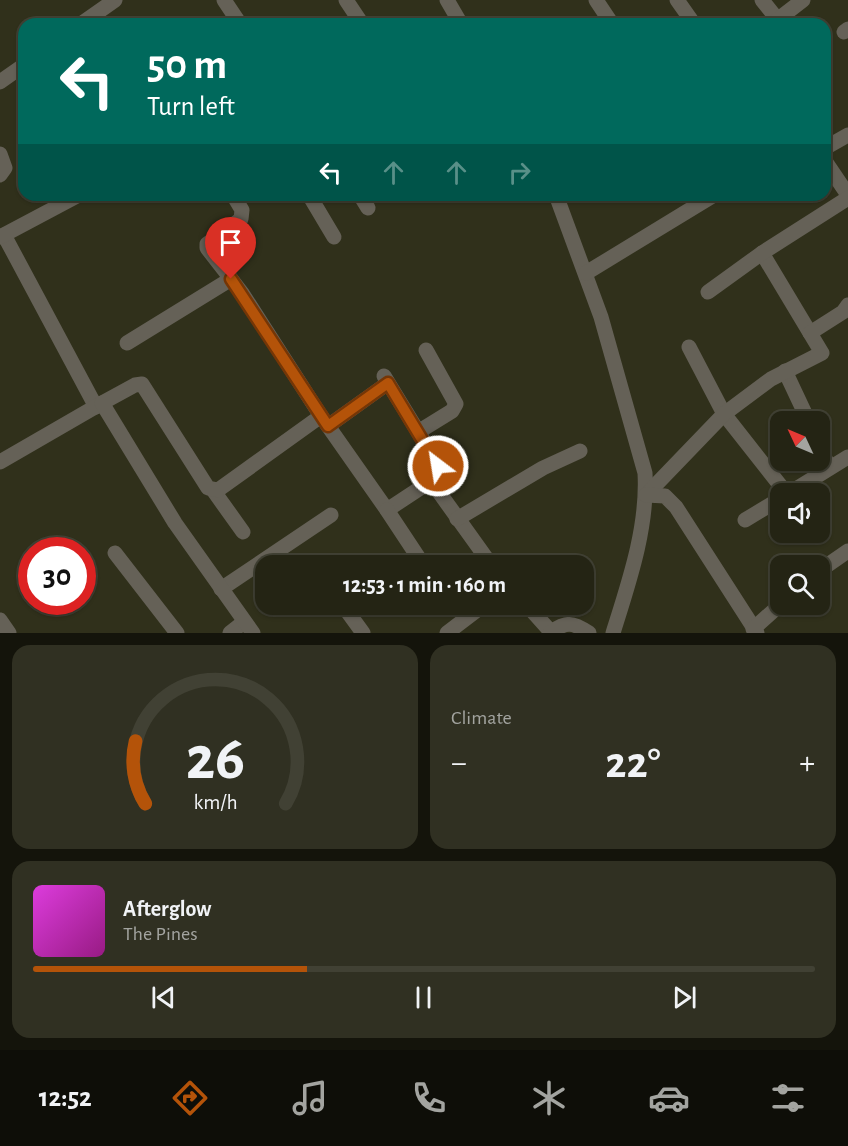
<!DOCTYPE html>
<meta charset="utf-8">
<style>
body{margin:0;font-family:"Alegreya Sans",sans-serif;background:#303022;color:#f1f3f6;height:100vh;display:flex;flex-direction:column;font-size:22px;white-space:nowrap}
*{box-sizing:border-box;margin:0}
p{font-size:20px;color:#a3a4a0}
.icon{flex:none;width:33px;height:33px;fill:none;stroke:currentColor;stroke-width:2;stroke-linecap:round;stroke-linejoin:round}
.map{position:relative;height:633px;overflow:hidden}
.panel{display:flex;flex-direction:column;gap:12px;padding:12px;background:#14140b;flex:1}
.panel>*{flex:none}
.hud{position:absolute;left:18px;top:18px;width:813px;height:183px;border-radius:18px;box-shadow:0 2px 4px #0004,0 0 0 2px #414134;background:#00695c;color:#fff;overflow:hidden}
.needle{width:39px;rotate:314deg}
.buttons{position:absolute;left:770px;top:411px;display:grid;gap:12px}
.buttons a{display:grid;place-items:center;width:60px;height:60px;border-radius:12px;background:#242414;box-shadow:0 2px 4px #0004,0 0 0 2px #414134;font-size:30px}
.speed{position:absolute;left:18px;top:537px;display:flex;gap:12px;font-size:30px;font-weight:700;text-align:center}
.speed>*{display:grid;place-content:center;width:78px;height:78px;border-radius:50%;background:#242414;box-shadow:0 2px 4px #0004,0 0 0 2px #414134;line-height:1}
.speed .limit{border:9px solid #d22;background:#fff;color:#111}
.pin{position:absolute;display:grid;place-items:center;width:51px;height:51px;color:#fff;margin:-62px -26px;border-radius:50% 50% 50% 0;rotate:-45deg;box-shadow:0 0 6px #0007}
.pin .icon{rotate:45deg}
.me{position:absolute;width:66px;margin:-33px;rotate:329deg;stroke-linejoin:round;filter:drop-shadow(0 0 4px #0008)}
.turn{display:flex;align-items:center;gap:21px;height:126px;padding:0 30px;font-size:27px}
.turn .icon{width:78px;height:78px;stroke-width:2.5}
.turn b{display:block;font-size:42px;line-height:51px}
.lanes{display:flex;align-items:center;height:57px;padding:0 30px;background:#0003;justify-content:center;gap:30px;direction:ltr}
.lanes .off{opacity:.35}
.big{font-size:45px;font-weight:600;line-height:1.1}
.panel .tile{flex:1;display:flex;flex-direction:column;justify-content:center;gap:9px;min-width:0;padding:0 21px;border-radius:18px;background:#303022}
.panel .dial{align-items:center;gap:0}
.dial svg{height:156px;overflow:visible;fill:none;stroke:#414134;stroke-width:7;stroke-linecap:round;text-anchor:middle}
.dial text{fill:#f1f3f6;stroke:none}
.song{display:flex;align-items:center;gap:18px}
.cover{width:72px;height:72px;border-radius:9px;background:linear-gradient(135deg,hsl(300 70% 55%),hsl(310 70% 35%))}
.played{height:6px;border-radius:3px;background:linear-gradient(90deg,#b45309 35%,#414134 35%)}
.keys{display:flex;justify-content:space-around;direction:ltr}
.heat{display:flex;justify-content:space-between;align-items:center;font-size:33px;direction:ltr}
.panel .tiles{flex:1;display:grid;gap:12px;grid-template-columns:1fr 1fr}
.tile:last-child{grid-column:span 2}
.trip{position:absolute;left:255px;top:555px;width:339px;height:60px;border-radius:18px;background:#242414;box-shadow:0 2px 4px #0004,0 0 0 2px #414134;font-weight:600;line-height:60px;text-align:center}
.tabs{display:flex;height:96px;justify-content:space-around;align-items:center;background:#0e0e08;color:#a3a4a0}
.tabs .icon{width:42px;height:42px}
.tabs .on{color:#b45309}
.tabs b{font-size:27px;color:#f1f3f6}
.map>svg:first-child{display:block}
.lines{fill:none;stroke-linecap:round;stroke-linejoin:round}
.minor{stroke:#656157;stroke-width:15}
.route-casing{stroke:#753606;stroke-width:15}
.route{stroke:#b45309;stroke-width:10}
</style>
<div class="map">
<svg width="848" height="633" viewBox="0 0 848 633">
<rect width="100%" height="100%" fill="#30301b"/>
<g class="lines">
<!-- minor -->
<g class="minor">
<path d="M 224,0 L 240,24"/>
<path d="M 346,0 L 362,24"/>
<path d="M 447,0 L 461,24"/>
<path d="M 596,0 L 612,24"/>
<path d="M 677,0 L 694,24"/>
<path d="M 762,0 L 781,24"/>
<path d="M 81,24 L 115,0"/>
<path d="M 772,24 L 803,0"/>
<path d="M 844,32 L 848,29"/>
<path d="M 0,82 L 24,65"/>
<path d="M 825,148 L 848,135"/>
<path d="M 0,154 L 5,168 L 0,175"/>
<path d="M 825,161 L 848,195"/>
<path d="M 233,195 L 242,210 L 241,219 L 207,244 L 207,248 L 242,293 L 321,416 L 387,510 L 431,481 L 492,566"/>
<path d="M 309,195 L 334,237"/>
<path d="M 360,195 L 368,208"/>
<path d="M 556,195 L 601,317 L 645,473 C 648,527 629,582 613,633"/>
<path d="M 4,235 L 96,407"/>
<path d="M 0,237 L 79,195"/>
<path d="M 762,253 L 810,333"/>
<path d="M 586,273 L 714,195"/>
<path d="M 708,292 L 762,253 L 848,198"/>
<path d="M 127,343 L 231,279"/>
<path d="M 689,347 L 724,414 L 787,494"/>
<path d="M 785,371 L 809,422"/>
<path d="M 384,376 L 439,466 L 440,472 L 431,481"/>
<path d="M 328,426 L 388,383"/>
<path d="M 418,432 L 452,411 L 456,404 L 426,350"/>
<path d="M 819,445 L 829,467"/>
<path d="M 0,462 L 102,403"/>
<path d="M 213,490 L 243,532"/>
<path d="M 788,494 L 848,457"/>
<path d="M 646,495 L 724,414 L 771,379 L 822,353 L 810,333 L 843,312 L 848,305"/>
<path d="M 646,495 L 665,496 L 676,507 L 757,633"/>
<path d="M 387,510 L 424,566"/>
<path d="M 457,519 L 543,468 L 580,451"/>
<path d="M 745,520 L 780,499"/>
<path d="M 115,553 L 177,633"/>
<path d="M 819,571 L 848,551"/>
<path d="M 221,589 L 331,515"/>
<path d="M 342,604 L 363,633"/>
<path d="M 526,604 L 551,632"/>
<path d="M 0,620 L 9,633"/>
<path d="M 753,629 L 781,604"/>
<path d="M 230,633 L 244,622"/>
<path d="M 253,633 L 175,523 L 102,403 L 135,385 L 142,384 L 208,488 L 218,490 L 321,416"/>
<path d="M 447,633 L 485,604"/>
<path d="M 550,633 C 566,621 573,622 589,633"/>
</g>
</g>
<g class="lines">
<!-- route casing -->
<g class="route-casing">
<path id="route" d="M 231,279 L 328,426 L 388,383 L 438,466"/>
</g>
<!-- route -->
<use href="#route" class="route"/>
</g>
</svg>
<div class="buttons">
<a><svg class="needle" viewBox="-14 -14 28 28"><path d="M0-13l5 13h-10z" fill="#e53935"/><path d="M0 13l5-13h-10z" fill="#a3a4a0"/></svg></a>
<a><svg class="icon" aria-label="sound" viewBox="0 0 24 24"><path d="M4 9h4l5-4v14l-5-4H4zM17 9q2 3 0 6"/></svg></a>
<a><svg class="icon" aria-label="search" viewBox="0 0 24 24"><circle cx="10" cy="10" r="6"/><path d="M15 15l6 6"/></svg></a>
</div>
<div class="speed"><div class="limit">30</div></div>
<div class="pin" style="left:231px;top:279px;background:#d93025"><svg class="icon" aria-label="arrive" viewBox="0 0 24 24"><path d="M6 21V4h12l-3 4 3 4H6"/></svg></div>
<svg class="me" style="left:438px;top:466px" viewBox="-20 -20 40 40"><circle r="17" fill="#b45309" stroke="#fff" stroke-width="3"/><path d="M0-11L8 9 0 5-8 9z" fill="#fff"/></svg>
<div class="trip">12:53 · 1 min · 160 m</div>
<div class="hud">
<div class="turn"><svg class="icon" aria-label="left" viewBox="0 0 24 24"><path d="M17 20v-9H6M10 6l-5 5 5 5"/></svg><div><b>50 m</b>Turn left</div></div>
<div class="lanes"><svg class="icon" aria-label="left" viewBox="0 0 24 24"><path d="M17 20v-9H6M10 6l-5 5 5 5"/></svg><svg class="icon off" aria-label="ahead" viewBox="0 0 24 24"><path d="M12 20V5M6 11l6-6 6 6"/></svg><svg class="icon off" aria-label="ahead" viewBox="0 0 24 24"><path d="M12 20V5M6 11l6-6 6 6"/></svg><svg class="icon off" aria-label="right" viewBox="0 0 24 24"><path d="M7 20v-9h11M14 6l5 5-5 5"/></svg></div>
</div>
</div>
<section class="panel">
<div class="tiles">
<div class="tile dial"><svg viewBox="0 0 100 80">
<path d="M14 69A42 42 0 1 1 86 69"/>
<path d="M14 69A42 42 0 0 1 9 37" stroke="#b45309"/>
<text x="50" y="56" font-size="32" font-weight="700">26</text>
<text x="50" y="72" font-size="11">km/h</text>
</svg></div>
<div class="tile"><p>Climate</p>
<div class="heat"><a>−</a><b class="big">22°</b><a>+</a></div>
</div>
<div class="tile">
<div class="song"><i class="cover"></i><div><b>Afterglow</b><p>The Pines</p></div></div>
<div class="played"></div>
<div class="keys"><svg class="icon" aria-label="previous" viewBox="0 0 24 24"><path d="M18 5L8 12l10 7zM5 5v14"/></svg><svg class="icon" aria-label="pause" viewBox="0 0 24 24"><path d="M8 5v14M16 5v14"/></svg><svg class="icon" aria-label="next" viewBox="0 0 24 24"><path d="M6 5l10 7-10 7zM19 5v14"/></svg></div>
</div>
</div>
</section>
<nav class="tabs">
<b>12:52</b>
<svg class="icon on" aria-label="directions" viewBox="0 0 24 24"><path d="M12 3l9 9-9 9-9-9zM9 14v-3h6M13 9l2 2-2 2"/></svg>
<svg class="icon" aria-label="music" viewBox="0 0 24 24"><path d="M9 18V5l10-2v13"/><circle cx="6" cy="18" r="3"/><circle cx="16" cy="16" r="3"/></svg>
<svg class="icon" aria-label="phone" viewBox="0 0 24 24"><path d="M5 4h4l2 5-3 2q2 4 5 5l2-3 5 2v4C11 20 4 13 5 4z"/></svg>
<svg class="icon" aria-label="climate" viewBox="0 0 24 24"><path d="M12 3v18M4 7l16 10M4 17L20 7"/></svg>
<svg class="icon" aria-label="car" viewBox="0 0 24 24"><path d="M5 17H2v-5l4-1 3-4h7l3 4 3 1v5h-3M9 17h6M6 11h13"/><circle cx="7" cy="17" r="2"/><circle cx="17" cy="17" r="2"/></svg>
<svg class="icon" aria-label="filters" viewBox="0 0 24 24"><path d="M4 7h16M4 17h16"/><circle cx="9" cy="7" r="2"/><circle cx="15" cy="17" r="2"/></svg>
</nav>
